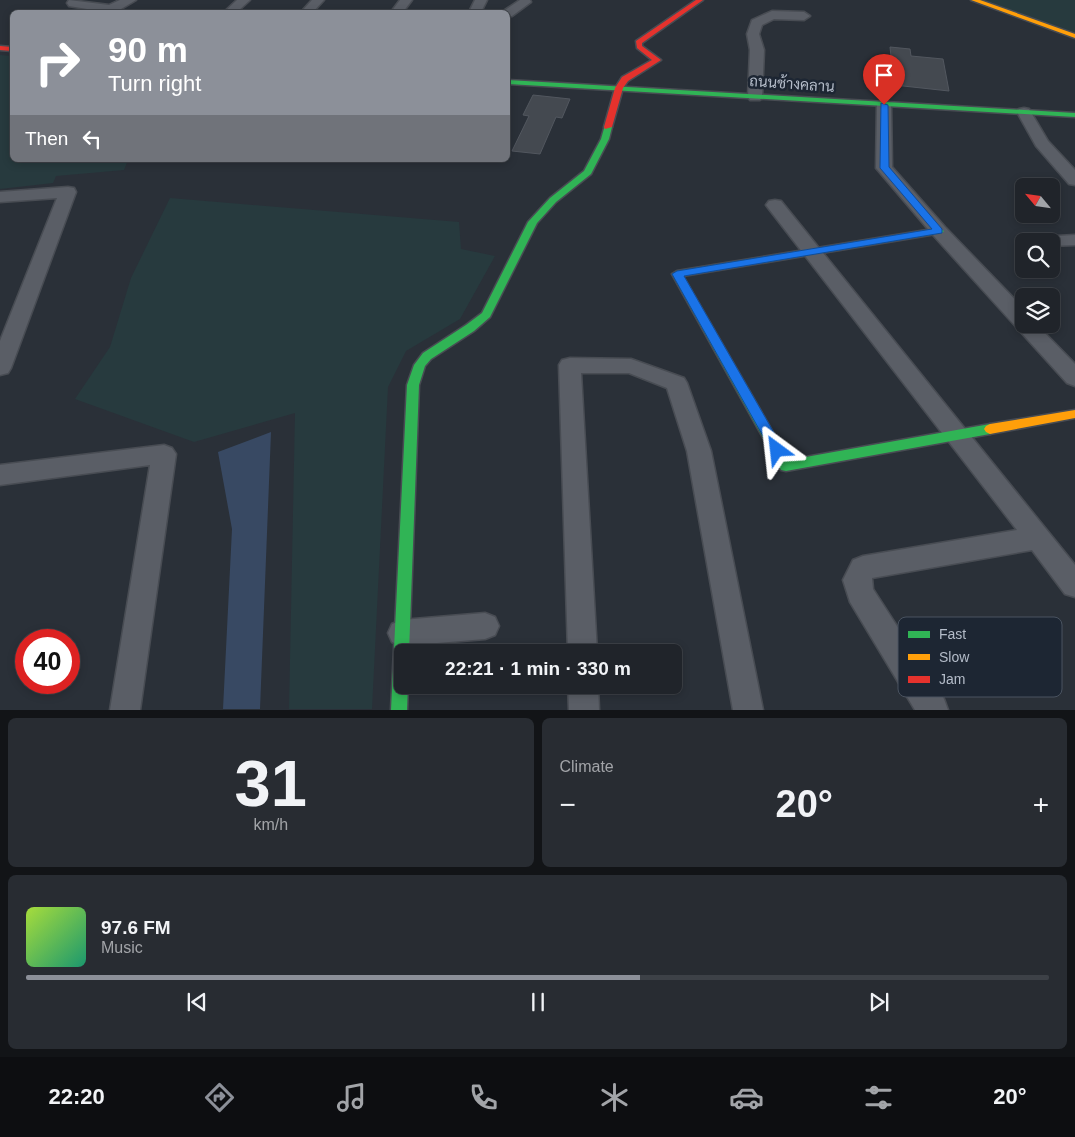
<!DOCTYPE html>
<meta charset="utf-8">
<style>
body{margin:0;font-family:Helvetica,Sarabun,sans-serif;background:#282c32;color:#f1f3f6;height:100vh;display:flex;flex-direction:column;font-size:19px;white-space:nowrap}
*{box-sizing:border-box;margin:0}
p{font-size:16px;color:#a2a4a8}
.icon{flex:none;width:28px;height:28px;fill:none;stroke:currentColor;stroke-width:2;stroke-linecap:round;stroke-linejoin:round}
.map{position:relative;height:710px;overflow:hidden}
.sheet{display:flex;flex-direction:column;gap:8px;padding:8px;background:#121417;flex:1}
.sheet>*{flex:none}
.top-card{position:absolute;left:10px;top:10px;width:500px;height:152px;border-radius:8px;box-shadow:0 2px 8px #0003,0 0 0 1px #3d4147;background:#8c9099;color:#fff;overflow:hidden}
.needle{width:32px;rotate:299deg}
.controls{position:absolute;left:1015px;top:178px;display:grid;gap:10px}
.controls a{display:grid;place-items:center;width:45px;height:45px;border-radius:8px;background:#20242a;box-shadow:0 2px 8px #0003,0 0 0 1px #3d4147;font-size:25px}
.speed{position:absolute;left:15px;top:629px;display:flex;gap:10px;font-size:25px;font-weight:700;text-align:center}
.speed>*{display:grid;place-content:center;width:65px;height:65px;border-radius:50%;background:#20242a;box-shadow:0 2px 8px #0003,0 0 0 1px #3d4147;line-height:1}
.speed .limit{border:8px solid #d22;background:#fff;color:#111}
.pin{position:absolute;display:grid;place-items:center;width:42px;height:42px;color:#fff;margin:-51px -21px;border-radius:50% 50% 50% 0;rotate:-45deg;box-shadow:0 0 5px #0007}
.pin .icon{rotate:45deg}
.me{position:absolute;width:55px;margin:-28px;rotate:330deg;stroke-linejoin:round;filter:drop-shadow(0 0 4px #0008)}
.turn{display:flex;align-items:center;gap:18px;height:105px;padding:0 15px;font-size:22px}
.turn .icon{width:65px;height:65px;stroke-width:2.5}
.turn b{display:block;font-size:35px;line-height:42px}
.then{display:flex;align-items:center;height:48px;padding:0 15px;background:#0003;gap:10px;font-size:19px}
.big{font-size:38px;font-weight:700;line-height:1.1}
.sheet .widget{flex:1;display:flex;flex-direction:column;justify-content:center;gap:8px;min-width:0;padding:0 18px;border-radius:8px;background:#282c32}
.sheet .dial{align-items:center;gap:0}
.dial b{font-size:65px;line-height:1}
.song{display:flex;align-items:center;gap:15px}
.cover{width:60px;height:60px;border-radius:8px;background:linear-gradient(135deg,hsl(80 70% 55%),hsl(160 70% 35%))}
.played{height:5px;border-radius:2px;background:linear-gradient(90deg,#8c9099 60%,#3d4147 60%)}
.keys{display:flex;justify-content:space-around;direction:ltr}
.heat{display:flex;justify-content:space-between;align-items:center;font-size:28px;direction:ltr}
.sheet .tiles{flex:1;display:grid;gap:8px;grid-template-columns:1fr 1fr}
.widget:last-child{grid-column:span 2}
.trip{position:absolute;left:394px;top:644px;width:288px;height:50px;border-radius:8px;background:#20242a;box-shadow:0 2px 8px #0003,0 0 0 1px #3d4147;font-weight:700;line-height:50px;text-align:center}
.dock{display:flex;height:80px;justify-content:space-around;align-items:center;background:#0d0e11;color:#a2a4a8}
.dock .icon{width:35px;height:35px}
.dock .current{color:#8c9099}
.dock b{font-size:22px;color:#f1f3f6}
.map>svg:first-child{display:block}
.green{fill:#273a3e}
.water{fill:#384963}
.building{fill:#444950;stroke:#52575f}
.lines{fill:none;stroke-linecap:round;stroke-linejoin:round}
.street-casing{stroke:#484c53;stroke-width:3}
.fast-casing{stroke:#484c53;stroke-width:3}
.slow-casing{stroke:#484c53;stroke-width:3}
.jam-casing{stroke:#484c53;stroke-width:3}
.street{fill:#5a5e66;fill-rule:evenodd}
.fast{fill:#30b455;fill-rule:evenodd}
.slow{fill:#ff9f0a;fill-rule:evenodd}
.jam{fill:#e5322d;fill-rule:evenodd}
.route{fill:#1a73e8;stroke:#114b97}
.labels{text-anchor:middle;stroke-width:5;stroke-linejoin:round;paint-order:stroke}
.far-street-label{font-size:15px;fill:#b4bcc9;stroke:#1d2633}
.key{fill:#1d2633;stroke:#4a5360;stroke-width:1}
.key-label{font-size:14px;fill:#b4bcc9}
</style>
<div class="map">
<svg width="1075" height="710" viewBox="0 0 1075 710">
<rect width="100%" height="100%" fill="#2a3038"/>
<!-- green -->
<g class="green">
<path d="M 982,0 L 1075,0 L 1075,33 Z"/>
<path d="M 0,55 L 12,56 L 12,160 L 128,160 L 124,170 L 56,176 L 53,183 L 0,189 Z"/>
<path d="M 170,198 L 459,222 L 461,249 L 495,256 L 460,319 L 406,351 L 388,387 L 372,709 L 289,709 L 295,413 L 194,442 L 75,399 L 110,347 L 131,278 Z"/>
</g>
<!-- water -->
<path class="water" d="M 271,432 L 260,709 L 223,709 L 232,529 L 218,452 Z"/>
<!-- building -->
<g class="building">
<path d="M 890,47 L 910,49 L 911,56 L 943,59 L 949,91 L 894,85 Z"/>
<path d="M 533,95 L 570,99 L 562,118 L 556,117 L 540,154 L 512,151 L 529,116 L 523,115 Z"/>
</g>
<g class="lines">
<!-- street casing -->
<g class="street-casing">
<g id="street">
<path d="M 69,0 L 109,5 L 120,0 L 136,0 L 116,12 L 98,12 L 99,11 L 69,6 L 67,3 Z"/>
<path d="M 237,0 L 250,0 L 237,12 L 224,12 Z"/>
<path d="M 312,0 L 324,0 L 313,12 L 301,12 Z"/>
<path d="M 400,0 L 412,0 L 403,12 L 391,12 Z"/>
<path d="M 475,0 L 487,0 L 481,12 L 469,12 Z"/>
<path d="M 520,0 L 530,0 L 531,2 L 512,16 L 508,16 L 508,12 L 502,12 Z"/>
<path d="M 772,11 L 804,12 L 810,16 L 804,20 L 774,19 L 762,25 L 759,34 L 764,50 L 762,97 L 760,100 L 750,100 L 748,97 L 750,50 L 747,34 L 752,20 Z"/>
<path d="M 884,101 L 889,102 L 891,105 L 892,167 L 945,227 L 1024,309 L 1024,324 L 1036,324 L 1075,364 L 1075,386 L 1067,383 L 933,235 L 876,168 L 877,105 L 879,102 Z"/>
<path d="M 1024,108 L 1029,109 L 1048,141 L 1075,170 L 1075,185 L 1069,184 L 1036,146 L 1017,112 L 1019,109 Z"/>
<path d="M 68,187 L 74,188 L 76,192 L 11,368 L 8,373 L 0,375 L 0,341 L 57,198 L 0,202 L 0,192 Z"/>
<path d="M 775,200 L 781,201 L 1075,565 L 1075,597 L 1065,594 L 1032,550 L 872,578 L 873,589 L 944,699 L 948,710 L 915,710 L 850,602 L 843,580 L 853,560 L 863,556 L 1017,530 L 769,209 L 766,205 L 769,201 Z"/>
<path d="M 1075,235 L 1075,245 L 1051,246 L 1051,241 L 1037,241 L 1040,237 Z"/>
<path d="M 570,358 L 631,359 L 684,378 L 687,383 L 711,451 L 763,710 L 733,710 L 687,451 L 667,388 L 629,373 L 581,373 L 597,652 L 568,652 L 559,365 L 562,360 Z"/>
<path d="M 164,445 L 172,448 L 176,454 L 140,710 L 110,710 L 150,465 L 0,485 L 0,465 Z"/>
<path d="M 485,613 L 495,617 L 499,626 L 495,635 L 485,639 L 402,646 L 392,642 L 388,633 L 392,624 L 402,620 Z"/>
<path d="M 568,685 L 598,685 L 599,710 L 569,710 Z"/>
</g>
</g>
<!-- fast casing -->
<g class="fast-casing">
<g id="fast">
<path d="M 508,80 L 1075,113 L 1075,117 L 508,84 Z"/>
<path d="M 605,125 L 612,127 L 609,139 L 591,174 L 556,202 L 537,223 L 490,317 L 474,331 L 431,359 L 425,366 L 419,385 L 409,652 L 402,652 L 402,685 L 408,685 L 407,710 L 391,710 L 407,385 L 414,365 L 423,353 L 466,325 L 482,313 L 528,222 L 550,198 L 584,171 L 601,139 Z"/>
<path d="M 939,228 L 944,231 L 942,233 L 683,276 L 789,460 L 990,424 L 994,426 L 996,429 L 994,432 L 990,434 L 786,471 L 781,470 L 672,274 L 677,271 Z"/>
</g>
</g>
<!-- slow casing -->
<g class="slow-casing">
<g id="slow">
<path d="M 971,0 L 980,0 L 1075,34 L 1075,38 Z"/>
<path d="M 1075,410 L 1075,418 L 990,434 L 986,432 L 984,429 L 986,426 L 990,424 Z"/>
</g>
</g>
<!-- jam casing -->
<g class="jam-casing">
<g id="jam">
<path d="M 696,0 L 703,0 L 642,43 L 642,46 L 661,60 L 628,81 L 623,88 L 612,127 L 605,129 L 604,127 L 615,88 L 622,77 L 652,60 L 637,48 L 636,41 Z"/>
<path d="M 0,46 L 12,47 L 12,51 L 0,50 Z"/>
</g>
</g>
<!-- street -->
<use href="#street" class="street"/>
<!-- fast -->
<use href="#fast" class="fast"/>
<!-- slow -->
<use href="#slow" class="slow"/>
<!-- jam -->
<use href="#jam" class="jam"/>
</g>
<!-- route -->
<path class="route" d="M 881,103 L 888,105 L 889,167 L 942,229 L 942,233 L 684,276 L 784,450 L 782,454 L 773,454 L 672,274 L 677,271 L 932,229 L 880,168 Z"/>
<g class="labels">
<!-- far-street labels -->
<g class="far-street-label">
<text transform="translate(792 84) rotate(4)" y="5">ถนนช้างคลาน</text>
</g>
</g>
<!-- legend -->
<rect x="898" y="617" width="164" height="80" rx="8" class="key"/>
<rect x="908" y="631" width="22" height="7" fill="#30b455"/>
<rect x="908" y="654" width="22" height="6" fill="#ff9f0a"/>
<rect x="908" y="676" width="22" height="7" fill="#e5322d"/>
<g class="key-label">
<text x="939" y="639">Fast</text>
<text x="939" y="662">Slow</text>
<text x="939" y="684">Jam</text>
</g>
</svg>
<div class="controls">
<a><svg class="needle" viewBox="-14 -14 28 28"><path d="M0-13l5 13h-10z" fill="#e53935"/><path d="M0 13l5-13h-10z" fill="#a2a4a8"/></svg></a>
<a><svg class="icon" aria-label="search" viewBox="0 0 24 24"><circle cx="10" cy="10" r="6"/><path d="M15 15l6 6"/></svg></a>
<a><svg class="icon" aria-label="layers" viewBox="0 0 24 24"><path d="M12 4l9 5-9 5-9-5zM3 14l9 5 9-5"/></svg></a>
</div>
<div class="speed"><div class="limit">40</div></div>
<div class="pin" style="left:884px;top:105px;background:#d93025"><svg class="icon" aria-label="arrive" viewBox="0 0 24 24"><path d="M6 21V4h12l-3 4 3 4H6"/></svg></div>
<svg class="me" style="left:777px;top:450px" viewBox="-20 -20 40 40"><path d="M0-17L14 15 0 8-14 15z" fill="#1a73e8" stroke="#fff" stroke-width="4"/></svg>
<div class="trip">22:21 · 1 min · 330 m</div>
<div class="top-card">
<div class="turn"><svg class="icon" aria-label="right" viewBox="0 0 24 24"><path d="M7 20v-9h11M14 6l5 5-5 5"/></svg><div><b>90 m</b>Turn right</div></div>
<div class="then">Then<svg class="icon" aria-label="left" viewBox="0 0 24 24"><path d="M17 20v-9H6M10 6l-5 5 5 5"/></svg></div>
</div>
</div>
<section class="sheet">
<div class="tiles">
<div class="widget dial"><b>31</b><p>km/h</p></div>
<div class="widget"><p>Climate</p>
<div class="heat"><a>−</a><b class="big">20°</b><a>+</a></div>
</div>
<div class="widget">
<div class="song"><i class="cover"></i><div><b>97.6 FM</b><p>Music</p></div></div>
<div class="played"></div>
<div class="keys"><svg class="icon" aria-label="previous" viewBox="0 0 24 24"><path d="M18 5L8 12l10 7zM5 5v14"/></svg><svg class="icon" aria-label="pause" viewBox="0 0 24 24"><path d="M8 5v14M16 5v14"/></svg><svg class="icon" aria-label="next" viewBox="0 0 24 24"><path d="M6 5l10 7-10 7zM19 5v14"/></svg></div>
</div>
</div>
</section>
<nav class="dock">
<b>22:20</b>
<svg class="icon current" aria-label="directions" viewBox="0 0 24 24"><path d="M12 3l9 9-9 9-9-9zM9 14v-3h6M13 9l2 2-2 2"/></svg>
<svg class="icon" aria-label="music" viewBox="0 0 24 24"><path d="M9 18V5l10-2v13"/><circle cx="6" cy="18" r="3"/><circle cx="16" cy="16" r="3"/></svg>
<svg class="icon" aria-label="phone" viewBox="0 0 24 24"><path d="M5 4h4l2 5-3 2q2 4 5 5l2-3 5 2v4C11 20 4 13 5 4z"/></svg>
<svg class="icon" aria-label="climate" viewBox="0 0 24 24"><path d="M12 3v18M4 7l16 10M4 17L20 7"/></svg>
<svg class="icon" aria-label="car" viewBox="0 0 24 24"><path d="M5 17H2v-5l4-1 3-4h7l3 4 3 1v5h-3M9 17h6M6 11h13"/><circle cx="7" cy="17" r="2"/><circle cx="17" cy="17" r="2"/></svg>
<svg class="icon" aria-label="filters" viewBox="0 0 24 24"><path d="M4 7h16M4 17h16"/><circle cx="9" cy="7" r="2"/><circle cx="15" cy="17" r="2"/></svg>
<b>20°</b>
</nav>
